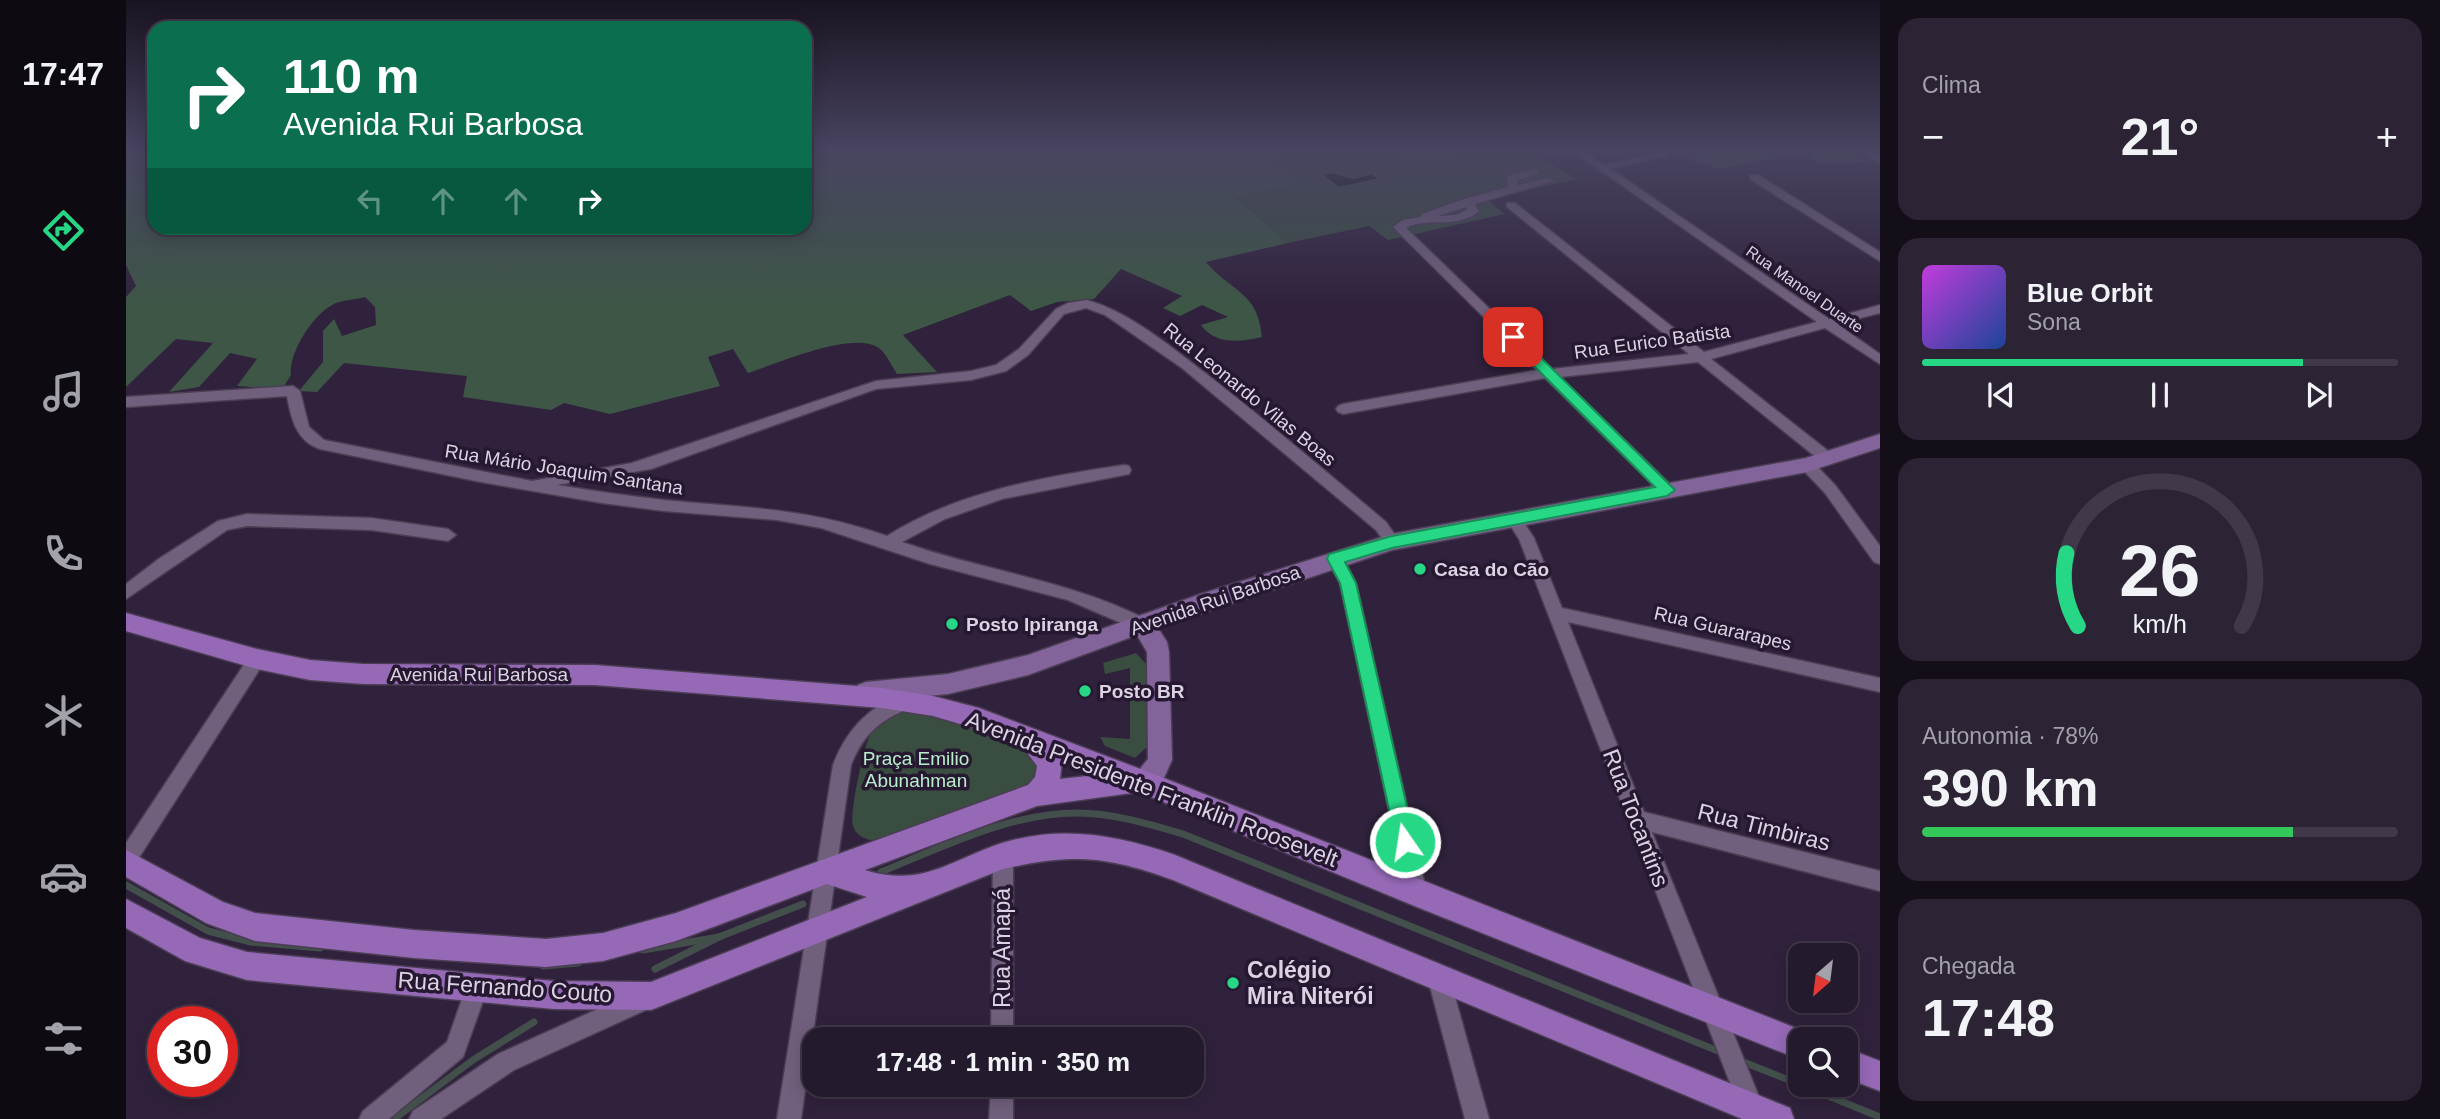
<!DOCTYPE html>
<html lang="pt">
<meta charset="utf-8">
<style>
body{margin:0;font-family:Arial,sans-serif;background:#2c2335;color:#f1f3f6;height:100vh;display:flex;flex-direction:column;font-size:26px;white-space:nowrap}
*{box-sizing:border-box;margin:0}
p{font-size:23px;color:#a3a1aa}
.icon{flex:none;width:38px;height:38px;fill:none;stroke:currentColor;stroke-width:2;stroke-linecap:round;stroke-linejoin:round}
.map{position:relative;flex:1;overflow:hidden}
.details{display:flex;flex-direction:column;gap:18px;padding:18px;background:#140e19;width:560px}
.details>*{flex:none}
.banner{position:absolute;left:21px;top:21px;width:665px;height:214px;border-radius:21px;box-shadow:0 4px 18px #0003,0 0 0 2px #413849;background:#0b6e4f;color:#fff;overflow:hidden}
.needle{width:46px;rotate:208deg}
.tools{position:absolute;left:1662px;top:943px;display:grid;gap:14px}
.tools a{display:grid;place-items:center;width:70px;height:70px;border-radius:14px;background:#241a2d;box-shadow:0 4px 18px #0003,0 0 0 2px #413849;font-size:35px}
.speed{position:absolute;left:21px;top:1006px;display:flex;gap:14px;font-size:35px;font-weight:700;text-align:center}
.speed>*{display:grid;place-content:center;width:91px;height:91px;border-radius:50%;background:#241a2d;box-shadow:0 4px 18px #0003,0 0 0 2px #413849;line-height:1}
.speed .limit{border:10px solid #d22;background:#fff;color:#111}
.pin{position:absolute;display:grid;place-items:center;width:60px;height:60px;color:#fff;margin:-30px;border-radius:14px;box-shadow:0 4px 10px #0006}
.me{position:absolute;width:77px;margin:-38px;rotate:347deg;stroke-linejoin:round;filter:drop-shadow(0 0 5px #0008)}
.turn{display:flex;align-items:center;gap:24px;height:147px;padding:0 21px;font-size:32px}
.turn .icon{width:91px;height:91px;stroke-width:2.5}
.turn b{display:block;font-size:49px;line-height:60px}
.lanes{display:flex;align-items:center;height:66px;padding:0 21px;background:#0003;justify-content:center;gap:35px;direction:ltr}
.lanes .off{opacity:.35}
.big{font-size:52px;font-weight:600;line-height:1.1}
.details .card{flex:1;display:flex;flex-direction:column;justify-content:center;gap:10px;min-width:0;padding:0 24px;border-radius:21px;background:#2c2335}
.details .dial{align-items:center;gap:0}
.dial svg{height:182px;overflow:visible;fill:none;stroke:#413849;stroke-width:7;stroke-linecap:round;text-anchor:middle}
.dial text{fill:#f1f3f6;stroke:none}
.song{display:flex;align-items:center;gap:21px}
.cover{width:84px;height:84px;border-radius:10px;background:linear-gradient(135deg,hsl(290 70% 55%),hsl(220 70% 35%))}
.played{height:7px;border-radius:4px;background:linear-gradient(90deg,#26d886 80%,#413849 80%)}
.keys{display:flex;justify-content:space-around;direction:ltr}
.heat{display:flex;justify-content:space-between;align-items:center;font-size:38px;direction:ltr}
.charge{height:10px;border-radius:5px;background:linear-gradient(90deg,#34c759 78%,#413849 0)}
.trip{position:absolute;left:676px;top:1027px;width:402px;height:70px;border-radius:21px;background:#241a2d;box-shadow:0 4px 18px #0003,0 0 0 2px #413849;font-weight:600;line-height:70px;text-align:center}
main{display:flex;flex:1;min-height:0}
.tab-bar{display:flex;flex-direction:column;width:126px;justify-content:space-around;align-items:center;background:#0e0a12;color:#a3a1aa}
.tab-bar .icon{width:49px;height:49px}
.tab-bar .active{color:#26d886}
.tab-bar b{font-size:32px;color:#f1f3f6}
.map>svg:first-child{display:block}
.green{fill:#394d40}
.forest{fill:#3d5646}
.water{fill:#01170a;stroke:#424f4b;stroke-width:2}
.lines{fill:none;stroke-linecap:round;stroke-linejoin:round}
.stream{stroke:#424f4b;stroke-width:7}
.street-casing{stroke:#4b3e54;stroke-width:3}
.secondary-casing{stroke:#4b3e54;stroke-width:3}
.primary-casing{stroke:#4b3e54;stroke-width:3}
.street{fill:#70607d;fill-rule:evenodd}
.secondary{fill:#83649a;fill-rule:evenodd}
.primary{fill:#9669b7;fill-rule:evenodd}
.route{fill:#26d886;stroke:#198c57;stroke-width:2}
.poi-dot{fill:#26d886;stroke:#261831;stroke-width:2.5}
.labels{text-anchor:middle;stroke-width:7;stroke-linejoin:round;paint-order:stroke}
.far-street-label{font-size:16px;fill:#dbd2e3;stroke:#261831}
.street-label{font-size:19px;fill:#dbd2e3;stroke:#261831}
.poi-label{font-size:19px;font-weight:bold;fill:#dbd2e3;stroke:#261831;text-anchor:start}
.park-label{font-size:19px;fill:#b8edcb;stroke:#261831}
.near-street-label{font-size:23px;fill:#dbd2e3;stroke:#261831}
.near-poi-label{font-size:23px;font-weight:bold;fill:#dbd2e3;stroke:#261831;text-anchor:start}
</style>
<main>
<nav class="tab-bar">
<b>17:47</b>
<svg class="icon active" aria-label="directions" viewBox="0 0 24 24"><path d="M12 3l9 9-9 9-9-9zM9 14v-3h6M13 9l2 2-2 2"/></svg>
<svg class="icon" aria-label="music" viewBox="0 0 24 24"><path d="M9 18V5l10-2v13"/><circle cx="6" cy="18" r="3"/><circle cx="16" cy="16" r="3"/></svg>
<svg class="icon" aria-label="phone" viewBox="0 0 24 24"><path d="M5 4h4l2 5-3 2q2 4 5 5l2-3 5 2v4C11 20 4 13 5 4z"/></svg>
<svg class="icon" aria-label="climate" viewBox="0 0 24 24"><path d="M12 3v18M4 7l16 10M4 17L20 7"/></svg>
<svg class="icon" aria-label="car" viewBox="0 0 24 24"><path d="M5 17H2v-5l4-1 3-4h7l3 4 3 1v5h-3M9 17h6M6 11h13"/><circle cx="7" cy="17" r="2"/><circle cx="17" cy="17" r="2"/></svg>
<svg class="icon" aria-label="filters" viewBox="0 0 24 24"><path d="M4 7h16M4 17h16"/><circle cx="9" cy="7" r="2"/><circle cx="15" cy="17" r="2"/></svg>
</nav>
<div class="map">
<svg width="1754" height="1119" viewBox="0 0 1754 1119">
<rect width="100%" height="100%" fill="#30223c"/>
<!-- green -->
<g class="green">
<path d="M 1180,149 L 1400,149 L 1451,179 L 1385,194 L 1378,191 L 1356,195 L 1379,214 L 1262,240 L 1243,226 L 1162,243 L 1108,196 L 1171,183 L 1140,158 Z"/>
<path d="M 1010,653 L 1020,664 L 1021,739 L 1021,747 L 1009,758 L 979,746 L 974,737 L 1004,739 L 1004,668 L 979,674 L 977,663 Z"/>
<path d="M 777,712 L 822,719 L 906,748 L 917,768 L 903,787 L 748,841 C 739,839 730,836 727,826 C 723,813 738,745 745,733 C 753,722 765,717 777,712 Z"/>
</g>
<!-- forest -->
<g class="forest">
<path d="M 0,149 L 28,149 L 28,228 L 679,228 L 679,149 L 1173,149 L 1141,158 L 1172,183 L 1109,197 L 1162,243 L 1080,262 C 1106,293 1132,291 1136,337 C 1115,342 1089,345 1075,325 L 1102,317 L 1076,305 L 1054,316 L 1037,308 L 1056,296 L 995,269 L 968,299 L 931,302 L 905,311 L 884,295 L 777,335 L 811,372 L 771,374 C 766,367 760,353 753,348 C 726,330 651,364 622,373 L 607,349 L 582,357 L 594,386 L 484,414 L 438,403 L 425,410 L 337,397 L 341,376 L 218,363 L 191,392 L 173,391 L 197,362 L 197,331 L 208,319 L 216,336 L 250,325 L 249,307 L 239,297 C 229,300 214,300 206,305 C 186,316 162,354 165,375 L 156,389 L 111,386 L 131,359 L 104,353 L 73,387 L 43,392 L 87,343 L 50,339 L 0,387 L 0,297 L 10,286 L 0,265 Z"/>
<path d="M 1265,149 L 1328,149 L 1331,156 L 1306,161 L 1263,152 Z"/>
<path d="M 1584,149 L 1655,149 L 1668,154 L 1592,169 L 1565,159 Z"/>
<path d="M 1691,149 L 1721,149 L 1742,162 L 1694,164 L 1685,157 L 1686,151 Z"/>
</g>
<!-- water -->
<path class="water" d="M 1205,172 L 1228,178 L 1246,173 L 1253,179 L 1213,188 L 1196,175 Z"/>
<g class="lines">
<!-- stream -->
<g class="stream">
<path d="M 755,872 C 816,847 884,813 951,813 C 987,813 1023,824 1057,834 L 1597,1053"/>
<path d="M 0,885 L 82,931 L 125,942 L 194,948"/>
<path d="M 517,950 L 593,937"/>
<path d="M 417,966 L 452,963"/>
<path d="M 529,969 L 593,937 L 677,904"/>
<path d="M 1615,1061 L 1675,1085"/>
<path d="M 1675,1085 L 1754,1117"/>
<path d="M 268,1119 L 347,1060 L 408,1022"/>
</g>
<!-- street casing -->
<g class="street-casing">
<g id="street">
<path d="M 1444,149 L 1456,149 L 1478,165 L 1542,151 L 1542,155 L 1485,169 L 1703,319 L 1754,305 L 1754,313 L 1711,324 L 1754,354 L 1754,364 L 1699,328 L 1585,359 L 1706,454 L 1708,458 L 1706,462 L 1696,462 L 1572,362 L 1434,377 L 1546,486 L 1548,490 L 1541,495 L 1536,494 L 1419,378 L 1217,414 L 1212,412 L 1210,409 L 1212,406 L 1217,404 L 1411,370 L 1267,227 L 1277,220 L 1295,217 L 1296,214 L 1338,199 L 1382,187 L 1381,176 L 1408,169 L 1412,170 L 1412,174 L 1391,180 L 1392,185 L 1423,178 L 1428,181 L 1349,204 L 1353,211 C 1332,230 1303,216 1280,228 L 1426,369 L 1563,354 L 1381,207 L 1381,203 L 1389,203 L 1578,352 L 1691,322 ZM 1340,207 L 1341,210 L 1329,215 L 1312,216 Z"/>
<path d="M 1729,149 L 1741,149 L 1754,156 L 1754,163 Z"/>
<path d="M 1624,175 L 1632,175 L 1754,252 L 1754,261 L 1624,179 Z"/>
<path d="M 961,300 C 1006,313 1046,348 1083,376 C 1143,423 1202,473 1260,522 L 1274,542 L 1271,546 L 1261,546 L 1250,530 L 1056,368 L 979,315 L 960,308 L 938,314 L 902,355 L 880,371 L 845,380 L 750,389 L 525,469 L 431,485 C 467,491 503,496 538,500 C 620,508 682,508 761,536 C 831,492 917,477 998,465 L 1003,466 L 1005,470 L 1003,474 L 876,499 L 819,519 L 776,542 C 858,571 944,580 1022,620 L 1024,625 L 1022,630 L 1016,632 L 942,600 L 804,564 L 695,528 L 651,520 L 538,511 L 476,503 L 355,482 L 194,449 C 170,441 165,418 161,396 L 0,407 L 0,397 L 167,386 L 174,391 L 183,427 L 198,440 L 406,481 L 506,463 L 750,381 L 845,371 L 870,365 L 893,349 L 930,309 L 942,303 Z"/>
<path d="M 1681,460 L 1686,461 L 1709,485 L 1754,546 L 1754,564 L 1748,562 L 1699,493 L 1676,469 L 1674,465 Z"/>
<path d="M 1388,513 L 1393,515 L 1408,538 L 1436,608 L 1754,678 L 1754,692 L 1442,622 L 1518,812 L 1754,871 L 1754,891 L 1526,832 L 1642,1119 L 1618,1119 L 1393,539 L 1380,519 Z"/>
<path d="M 121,514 L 245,518 L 322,529 L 330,535 L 322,541 L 245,530 L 121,526 L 101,530 L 0,599 L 0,584 L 34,558 L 92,521 Z"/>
<path d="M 1209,553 L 1215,555 L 1230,583 L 1301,894 L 1298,901 L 1291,904 L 1284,901 L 1281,894 L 1214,583 L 1201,559 L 1203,555 Z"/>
<path d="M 131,652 L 137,654 L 140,659 L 137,664 L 7,867 L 0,870 L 0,843 L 125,654 Z"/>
<path d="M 779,693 L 785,696 L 788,701 C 784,710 773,712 765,717 C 745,728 733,744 725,765 L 675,1119 L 651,1119 L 707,765 C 721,729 742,707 779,693 Z"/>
<path d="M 877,846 L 884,849 L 887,856 L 887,1040 L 865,1040 L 867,856 L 870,849 Z"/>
<path d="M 1313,968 L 1321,971 L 1324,979 L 1363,1119 L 1339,1119 L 1302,979 L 1305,971 Z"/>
<path d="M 351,976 L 359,979 L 362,987 L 337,1057 L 263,1119 L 233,1119 L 237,1111 L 321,1042 L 343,979 Z"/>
<path d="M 514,990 L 522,993 L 525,1001 L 522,1009 L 388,1070 L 315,1119 L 283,1119 L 287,1111 L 372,1054 Z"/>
<path d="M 865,1085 L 887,1085 L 887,1119 L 863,1119 Z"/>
</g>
</g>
<!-- secondary casing -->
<g class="secondary-casing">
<path id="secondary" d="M 1754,434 L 1754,448 L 1681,472 L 1266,550 L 1032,628 L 1041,642 L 1043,652 L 1046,760 L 1037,780 L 1016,793 L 1007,789 L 1004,781 L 1022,759 L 1021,652 L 1011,635 L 902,675 L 822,694 L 740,702 L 732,699 L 728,692 L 732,685 L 740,682 L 822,674 L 902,655 L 1075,594 L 1266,534 L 1680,458 Z"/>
</g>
<!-- primary casing -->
<g class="primary-casing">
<g id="primary">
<path d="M 0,613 L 131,649 L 184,660 L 237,664 L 469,665 L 756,688 L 807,696 L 853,708 L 1025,773 L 1675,1030 L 1685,1035 L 1688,1040 L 1675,1040 L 1675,1060 L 1291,907 L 1013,792 L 911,806 L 739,870 C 797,888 824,860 876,843 C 936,825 991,835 1049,855 L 1664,1108 L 1668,1119 L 1616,1119 L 1047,880 C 981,856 946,853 877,869 L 525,1010 L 428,1009 L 121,980 L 59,961 L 0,928 L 0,899 L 74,938 L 121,952 L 428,981 L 525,982 L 741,897 L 701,884 L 550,941 L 477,961 L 420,967 L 288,958 L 129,941 L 80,923 L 0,877 L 0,850 L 97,902 L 129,913 L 288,930 L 420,939 L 477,933 L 550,913 L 902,785 L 909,777 L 911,766 L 897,747 L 851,729 L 807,716 L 756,708 L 469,685 L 237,684 L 184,680 L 131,669 L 0,631 ZM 936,762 L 970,775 L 934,779 Z"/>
<path d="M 1720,1048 L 1754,1061 L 1754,1091 L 1720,1078 Z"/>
</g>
</g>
<!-- street -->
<use href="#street" class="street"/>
<!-- secondary -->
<use href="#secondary" class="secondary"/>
<!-- primary -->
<use href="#primary" class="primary"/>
</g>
<!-- sky -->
<linearGradient id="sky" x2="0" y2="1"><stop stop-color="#1a1321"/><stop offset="0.49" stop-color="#484461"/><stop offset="1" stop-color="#484461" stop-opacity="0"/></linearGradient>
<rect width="1754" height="305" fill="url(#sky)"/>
<!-- route -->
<path class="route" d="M 1382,334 L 1391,334 L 1549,490 L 1541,496 L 1266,548 L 1219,562 L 1230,583 L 1289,842 L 1286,849 L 1279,852 L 1272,849 L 1270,842 L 1214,583 L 1201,559 L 1203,554 L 1266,536 L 1529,487 L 1382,340 Z"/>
<!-- markers -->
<g class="poi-dot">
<circle cx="1294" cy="569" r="7"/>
<circle cx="826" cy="624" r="7"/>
<circle cx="959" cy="691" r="7"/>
<circle cx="1107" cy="983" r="7"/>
</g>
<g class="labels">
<!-- far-street labels -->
<g class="far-street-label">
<text transform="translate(1679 289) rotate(35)" y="6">Rua Manoel Duarte</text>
</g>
<!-- street labels -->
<g class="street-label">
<text transform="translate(1526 341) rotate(-8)" y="7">Rua Eurico Batista</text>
<text transform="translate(1124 394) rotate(39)" y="7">Rua Leonardo Vilas Boas</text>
<text transform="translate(438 469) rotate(9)" y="7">Rua Mário Joaquim Santana</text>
<text transform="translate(1089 600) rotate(-19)" y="7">Avenida Rui Barbosa</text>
<text transform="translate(1597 628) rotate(13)" y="7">Rua Guararapes</text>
<text x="353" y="681">Avenida Rui Barbosa</text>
</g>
<!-- poi labels -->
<g class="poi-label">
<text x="1308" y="576">Casa do Cão</text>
<text x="840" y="631">Posto Ipiranga</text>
<text x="973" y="698">Posto BR</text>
</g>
<!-- park labels -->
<g class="park-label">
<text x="790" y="765">Praça Emilio<tspan x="790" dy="22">Abunahman</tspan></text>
</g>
<!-- near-street labels -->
<g class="near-street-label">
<text transform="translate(1026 789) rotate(21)" y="8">Avenida Presidente Franklin Roosevelt</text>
<text transform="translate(1510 818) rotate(69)" y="8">Rua Tocantins</text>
<text transform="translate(1638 827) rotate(14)" y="8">Rua Timbiras</text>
<text transform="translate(876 948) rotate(-90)" y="8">Rua Amapá</text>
<text transform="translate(379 987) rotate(4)" y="8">Rua Fernando Couto</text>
</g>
<!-- near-poi labels -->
<g class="near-poi-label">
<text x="1121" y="978">Colégio<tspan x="1121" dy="26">Mira Niterói</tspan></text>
</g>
</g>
</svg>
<div class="tools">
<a><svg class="needle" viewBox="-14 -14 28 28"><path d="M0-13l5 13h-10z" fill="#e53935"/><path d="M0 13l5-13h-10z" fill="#a3a1aa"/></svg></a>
<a><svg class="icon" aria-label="search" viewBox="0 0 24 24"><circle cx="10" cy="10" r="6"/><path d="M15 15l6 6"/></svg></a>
</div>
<div class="speed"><div class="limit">30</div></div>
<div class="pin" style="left:1387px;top:337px;background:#d93025"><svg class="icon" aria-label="arrive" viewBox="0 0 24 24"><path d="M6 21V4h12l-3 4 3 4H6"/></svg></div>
<svg class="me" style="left:1279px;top:842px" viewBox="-20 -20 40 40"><circle r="17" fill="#26d886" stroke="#fff" stroke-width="3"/><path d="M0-11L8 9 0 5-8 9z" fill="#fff"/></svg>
<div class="trip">17:48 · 1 min · 350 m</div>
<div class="banner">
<div class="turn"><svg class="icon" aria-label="right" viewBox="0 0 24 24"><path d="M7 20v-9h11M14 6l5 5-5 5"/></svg><div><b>110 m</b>Avenida Rui Barbosa</div></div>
<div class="lanes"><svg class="icon off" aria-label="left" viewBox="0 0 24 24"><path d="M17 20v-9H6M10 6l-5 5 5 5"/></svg><svg class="icon off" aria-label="ahead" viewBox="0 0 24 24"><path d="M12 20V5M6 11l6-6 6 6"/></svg><svg class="icon off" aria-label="ahead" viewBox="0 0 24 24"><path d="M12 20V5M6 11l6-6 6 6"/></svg><svg class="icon" aria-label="right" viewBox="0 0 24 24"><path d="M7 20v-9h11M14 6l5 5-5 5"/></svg></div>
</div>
</div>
<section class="details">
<div class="card"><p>Clima</p>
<div class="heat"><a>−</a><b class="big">21°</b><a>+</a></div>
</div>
<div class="card">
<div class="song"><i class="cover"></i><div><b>Blue Orbit</b><p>Sona</p></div></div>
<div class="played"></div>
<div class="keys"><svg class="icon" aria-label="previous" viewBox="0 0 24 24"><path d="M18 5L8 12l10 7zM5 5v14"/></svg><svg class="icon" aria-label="pause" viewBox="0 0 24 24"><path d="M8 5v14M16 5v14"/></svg><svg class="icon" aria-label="next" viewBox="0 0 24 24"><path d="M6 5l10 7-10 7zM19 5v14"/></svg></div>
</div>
<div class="card dial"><svg viewBox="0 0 100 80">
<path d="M14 69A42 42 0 1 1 86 69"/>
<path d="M14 69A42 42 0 0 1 9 37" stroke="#26d886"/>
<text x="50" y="56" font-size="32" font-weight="700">26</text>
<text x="50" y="72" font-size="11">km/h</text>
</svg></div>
<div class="card"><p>Autonomia · 78%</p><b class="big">390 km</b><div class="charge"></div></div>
<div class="card"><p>Chegada</p><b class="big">17:48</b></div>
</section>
</main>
